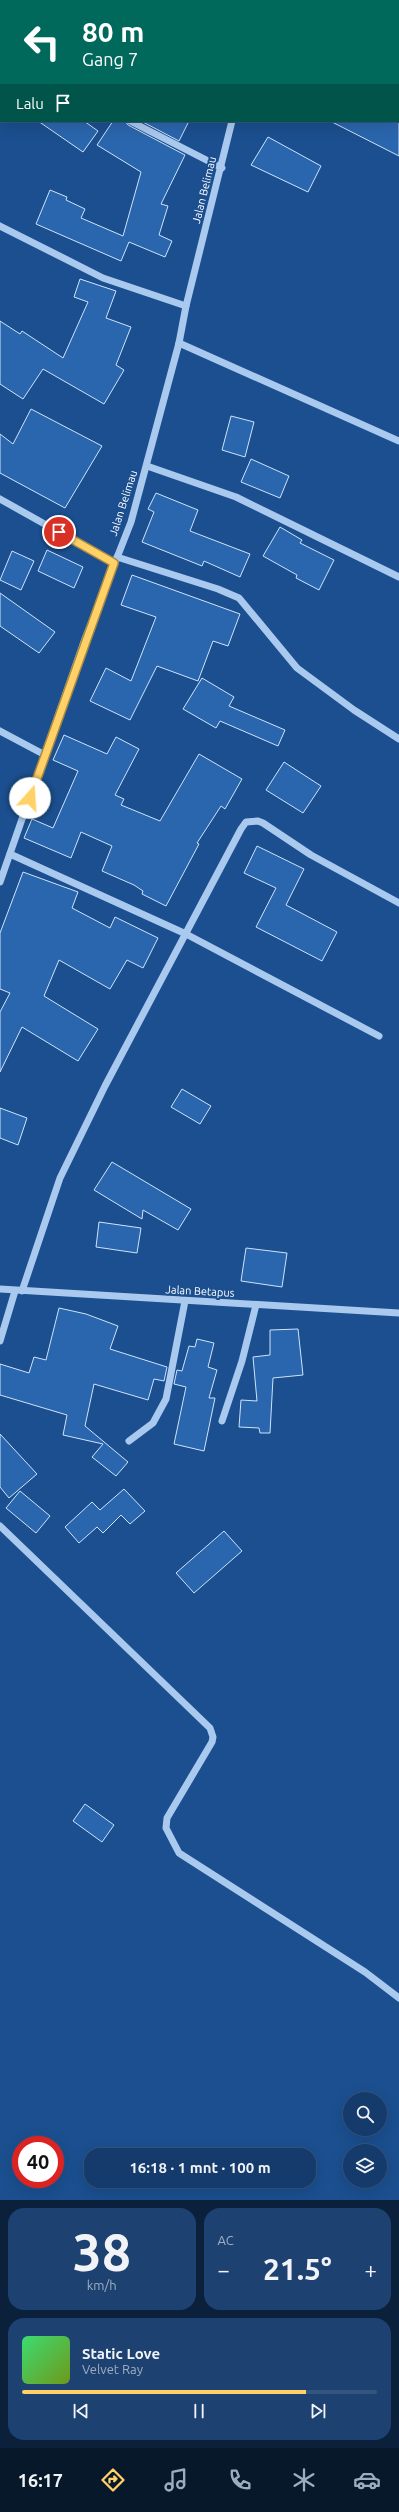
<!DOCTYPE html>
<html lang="id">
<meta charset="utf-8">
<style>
body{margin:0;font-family:Ubuntu,sans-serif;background:#1d4271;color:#f1f3f6;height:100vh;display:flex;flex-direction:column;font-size:15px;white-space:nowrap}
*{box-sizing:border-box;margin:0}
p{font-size:13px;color:#9dadc1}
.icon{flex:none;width:22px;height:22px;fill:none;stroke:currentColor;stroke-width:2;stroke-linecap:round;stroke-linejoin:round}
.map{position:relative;height:2200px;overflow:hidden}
.side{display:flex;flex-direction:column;gap:8px;padding:8px;background:#0b203b;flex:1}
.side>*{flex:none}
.top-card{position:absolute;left:0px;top:0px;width:399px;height:122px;box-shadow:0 4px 16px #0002,0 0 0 1px #33557e;background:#00695c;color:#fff;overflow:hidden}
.tools{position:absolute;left:343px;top:2092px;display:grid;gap:8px}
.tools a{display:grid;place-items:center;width:44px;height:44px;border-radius:50%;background:#143b6b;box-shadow:0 4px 16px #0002,0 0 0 1px #33557e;font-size:20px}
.speed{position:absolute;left:12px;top:2136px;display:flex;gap:8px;font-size:20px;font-weight:700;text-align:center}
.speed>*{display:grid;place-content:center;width:52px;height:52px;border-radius:50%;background:#143b6b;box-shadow:0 4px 16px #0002,0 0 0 1px #33557e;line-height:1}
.speed .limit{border:6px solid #d22;background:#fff;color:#111}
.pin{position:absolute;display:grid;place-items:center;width:34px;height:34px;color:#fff;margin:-17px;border:2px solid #fff;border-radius:50%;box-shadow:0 1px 4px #0007}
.me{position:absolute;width:44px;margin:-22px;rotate:19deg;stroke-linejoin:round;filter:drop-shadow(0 0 3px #0008)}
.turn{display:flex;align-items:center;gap:14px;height:84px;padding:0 16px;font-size:18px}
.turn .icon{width:52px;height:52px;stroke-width:2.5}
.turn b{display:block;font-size:28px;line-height:34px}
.then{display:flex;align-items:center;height:38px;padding:0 16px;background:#0003;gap:8px;font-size:15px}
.big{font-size:30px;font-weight:700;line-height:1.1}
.side .card{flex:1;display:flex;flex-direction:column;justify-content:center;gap:6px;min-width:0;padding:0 14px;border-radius:16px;background:#1d4271}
.side .dial{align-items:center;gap:0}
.dial b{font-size:52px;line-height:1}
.song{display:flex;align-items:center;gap:12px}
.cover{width:48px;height:48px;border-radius:6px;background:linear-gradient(135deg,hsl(140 70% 55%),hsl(80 70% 35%))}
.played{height:4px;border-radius:2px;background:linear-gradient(90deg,#ffd166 80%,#33557e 80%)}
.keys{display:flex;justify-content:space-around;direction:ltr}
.heat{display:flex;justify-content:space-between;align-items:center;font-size:22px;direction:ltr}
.side .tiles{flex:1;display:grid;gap:8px;grid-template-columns:1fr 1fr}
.card:last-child{grid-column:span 2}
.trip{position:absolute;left:84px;top:2148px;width:232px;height:40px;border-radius:16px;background:#143b6b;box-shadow:0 4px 16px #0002,0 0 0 1px #33557e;font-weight:700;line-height:40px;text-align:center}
.dock{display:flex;height:64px;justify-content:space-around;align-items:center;background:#08182b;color:#9dadc1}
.dock .icon{width:28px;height:28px}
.dock .active{color:#ffd166}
.dock b{font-size:18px;color:#f1f3f6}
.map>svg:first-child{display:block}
.building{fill:#2a66ad;stroke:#cfe3fa}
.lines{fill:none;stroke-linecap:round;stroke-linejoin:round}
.minor{stroke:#a9c9ee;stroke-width:7}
.route-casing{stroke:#a68842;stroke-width:10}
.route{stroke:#ffd166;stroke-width:7}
.labels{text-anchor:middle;stroke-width:4;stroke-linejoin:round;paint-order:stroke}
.street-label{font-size:11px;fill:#fff;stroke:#1b4f8f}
</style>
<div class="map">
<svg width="399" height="2200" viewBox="0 0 399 2200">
<rect width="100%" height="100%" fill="#1b4f8f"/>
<!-- building -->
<g class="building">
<path d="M 38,121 L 84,121 L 98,131 L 83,152 Z"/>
<path d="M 113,121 L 125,121 L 128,125 L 185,155 L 161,204 L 168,206 L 159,235 L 172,241 L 165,257 L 129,242 L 121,261 L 36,224 L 50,190 L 67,197 L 66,200 L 85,209 L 81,218 L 123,236 L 141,172 L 97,145 Z"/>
<path d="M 141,121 L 189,121 L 179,141 Z"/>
<path d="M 330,121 L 399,121 L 399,156 Z"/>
<path d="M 268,137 L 321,166 L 308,192 L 251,165 Z"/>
<path d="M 80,279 L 116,291 L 106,318 L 131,327 L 116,365 L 124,370 L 104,404 L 43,369 L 23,399 L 0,384 L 0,321 L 20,334 L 22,331 L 63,358 L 88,302 L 74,297 Z"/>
<path d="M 31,409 L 102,446 L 65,508 L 0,473 L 0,434 L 13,444 Z"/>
<path d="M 231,416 L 254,422 L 245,457 L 222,450 Z"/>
<path d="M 251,459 L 289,476 L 280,498 L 241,482 Z"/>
<path d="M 156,493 L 198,510 L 190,531 L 250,554 L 240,577 L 204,561 L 202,566 L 142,542 L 154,512 L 148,509 Z"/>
<path d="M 280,527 L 302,540 L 300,543 L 334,560 L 319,590 L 296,578 L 297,575 L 263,556 Z"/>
<path d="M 47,550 L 83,567 L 74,588 L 38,571 Z"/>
<path d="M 12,551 L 34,561 L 21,590 L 0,580 Z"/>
<path d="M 132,575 L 240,614 L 228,646 L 213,641 L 198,681 L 157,666 L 130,720 L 90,701 L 106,668 L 131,681 L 156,617 L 121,605 Z"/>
<path d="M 0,593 L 55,632 L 39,653 L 0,626 Z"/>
<path d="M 202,678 L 234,697 L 229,706 L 285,730 L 278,746 L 220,721 L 216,728 L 183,709 Z"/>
<path d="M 64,735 L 107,754 L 116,737 L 139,749 L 115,795 L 124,799 L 121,805 L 160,821 L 199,754 L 242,779 L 225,809 L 221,806 L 197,843 L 199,844 L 166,906 L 142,894 L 143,891 L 134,885 L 102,871 L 112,846 L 81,832 L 71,858 L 24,838 L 32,819 L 53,828 L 78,771 L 53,760 Z"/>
<path d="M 284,762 L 321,786 L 303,813 L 266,790 Z"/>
<path d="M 257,846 L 304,869 L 286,905 L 337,932 L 322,961 L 256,927 L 276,888 L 244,873 Z"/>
<path d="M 23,872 L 78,892 L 72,908 L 110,928 L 115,917 L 158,938 L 143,968 L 127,960 L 110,989 L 59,960 L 44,996 L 98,1029 L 78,1061 L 22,1027 L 0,1072 L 0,1012 L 10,993 L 0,989 L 0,933 Z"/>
<path d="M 182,1089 L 211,1106 L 200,1124 L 171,1107 Z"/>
<path d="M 0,1108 L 27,1118 L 18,1145 L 0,1138 Z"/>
<path d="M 112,1162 L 191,1209 L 178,1230 L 143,1210 L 142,1219 L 94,1190 Z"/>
<path d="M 99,1222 L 141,1228 L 137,1253 L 96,1247 Z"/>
<path d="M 246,1248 L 287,1253 L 282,1287 L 241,1281 Z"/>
<path d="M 59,1308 L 86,1314 L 118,1326 L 110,1349 L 167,1367 L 164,1381 L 154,1379 L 148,1400 L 94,1384 L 85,1426 L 128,1462 L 116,1476 L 92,1457 L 103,1444 L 63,1435 L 67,1415 L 0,1395 L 0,1364 L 29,1373 L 34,1357 L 46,1360 Z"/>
<path d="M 298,1329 L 303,1375 L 273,1378 L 270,1433 L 260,1433 L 259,1428 L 239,1427 L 241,1400 L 257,1401 L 253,1357 L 270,1355 L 270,1330 Z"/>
<path d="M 197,1339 L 214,1343 L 208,1367 L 217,1370 L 209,1398 L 215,1398 L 204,1451 L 174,1444 L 186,1387 L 174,1384 L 177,1370 L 182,1371 L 189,1346 L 195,1347 Z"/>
<path d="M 0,1434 L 37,1474 L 9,1498 L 0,1487 Z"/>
<path d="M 124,1489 L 145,1511 L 130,1524 L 121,1515 L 103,1533 L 97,1527 L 79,1543 L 65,1527 L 92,1502 L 100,1510 Z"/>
<path d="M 20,1491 L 50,1516 L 36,1533 L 6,1508 Z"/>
<path d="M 224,1531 L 242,1551 L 194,1593 L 176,1573 Z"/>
<path d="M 85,1804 L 114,1825 L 102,1842 L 73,1821 Z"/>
</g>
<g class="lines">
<!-- minor -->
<g class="minor">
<path d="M 306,0 L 307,1"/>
<path d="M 259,1 L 259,0"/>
<path d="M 398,48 L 399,49"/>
<path d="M 0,53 L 1,53"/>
<path d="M 130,121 L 222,168"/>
<path d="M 0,226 L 103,278 L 186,306"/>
<path d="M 179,343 L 399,441"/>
<path d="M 147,466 L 236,497 L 399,577"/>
<path d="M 0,499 L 114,563"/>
<path d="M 117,557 L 218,589 L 239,598 L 297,668 L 354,710 L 399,739"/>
<path d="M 0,731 L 45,755"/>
<path d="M 10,854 L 186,934 L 379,1036"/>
<path d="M 0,882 L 85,639 L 131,522 L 179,343 L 186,306 L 232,121"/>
<path d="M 0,1289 L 399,1313"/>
<path d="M 22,1291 L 60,1178 L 105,1086 L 241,829 L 246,822 L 258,821 L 263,823 L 311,855 L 399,903"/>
<path d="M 0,1341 L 15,1291"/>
<path d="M 222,1421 L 242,1361 L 256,1305"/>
<path d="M 129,1441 L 153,1423 L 166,1399 L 185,1301"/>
<path d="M 0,1526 L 210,1728 L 213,1737 L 212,1742 L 167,1818 L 166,1828 L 179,1853 L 365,1972 L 399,1998"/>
</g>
</g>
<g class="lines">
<!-- route casing -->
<g class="route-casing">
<path id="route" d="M 30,798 L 114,563 L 59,532"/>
</g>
<!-- route -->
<use href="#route" class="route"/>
</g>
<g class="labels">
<!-- street labels -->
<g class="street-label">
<text transform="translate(204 190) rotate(-76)" y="4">Jalan Belimau</text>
<text transform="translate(123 503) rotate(-72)" y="4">Jalan Belimau</text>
<text transform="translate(200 1291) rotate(3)" y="4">Jalan Betapus</text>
</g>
</g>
</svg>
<div class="tools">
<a><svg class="icon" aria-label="search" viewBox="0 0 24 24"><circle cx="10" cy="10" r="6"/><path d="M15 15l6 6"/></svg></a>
<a><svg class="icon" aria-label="layers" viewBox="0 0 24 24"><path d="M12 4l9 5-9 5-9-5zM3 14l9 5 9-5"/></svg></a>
</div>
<div class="speed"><div class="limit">40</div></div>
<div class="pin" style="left:59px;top:532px;background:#d93025"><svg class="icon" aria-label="arrive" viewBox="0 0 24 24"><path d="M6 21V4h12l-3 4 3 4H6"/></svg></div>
<svg class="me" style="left:30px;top:798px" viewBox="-20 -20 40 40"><circle r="19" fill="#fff"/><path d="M0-13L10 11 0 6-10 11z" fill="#ffd166"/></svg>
<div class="trip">16:18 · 1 mnt · 100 m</div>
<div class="top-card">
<div class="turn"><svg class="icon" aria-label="left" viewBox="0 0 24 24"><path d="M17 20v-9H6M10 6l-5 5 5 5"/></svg><div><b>80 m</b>Gang 7</div></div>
<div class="then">Lalu<svg class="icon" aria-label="arrive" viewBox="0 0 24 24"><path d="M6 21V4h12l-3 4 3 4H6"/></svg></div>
</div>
</div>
<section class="side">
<div class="tiles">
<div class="card dial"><b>38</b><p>km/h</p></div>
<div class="card"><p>AC</p>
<div class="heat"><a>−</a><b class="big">21.5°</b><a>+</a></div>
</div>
<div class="card">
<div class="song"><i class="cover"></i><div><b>Static Love</b><p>Velvet Ray</p></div></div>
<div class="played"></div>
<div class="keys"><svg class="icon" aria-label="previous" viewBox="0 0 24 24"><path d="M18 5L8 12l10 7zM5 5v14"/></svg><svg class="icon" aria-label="pause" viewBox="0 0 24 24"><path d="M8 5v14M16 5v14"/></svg><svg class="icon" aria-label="next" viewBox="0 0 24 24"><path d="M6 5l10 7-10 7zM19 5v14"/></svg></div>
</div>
</div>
</section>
<nav class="dock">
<b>16:17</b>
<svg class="icon active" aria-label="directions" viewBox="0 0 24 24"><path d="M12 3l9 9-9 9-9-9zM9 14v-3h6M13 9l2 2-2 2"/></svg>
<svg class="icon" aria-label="music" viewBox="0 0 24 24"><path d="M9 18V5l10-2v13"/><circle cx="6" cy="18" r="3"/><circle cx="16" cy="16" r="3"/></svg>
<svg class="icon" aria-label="phone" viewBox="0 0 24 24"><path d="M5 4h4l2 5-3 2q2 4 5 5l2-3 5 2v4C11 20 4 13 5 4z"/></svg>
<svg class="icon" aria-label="climate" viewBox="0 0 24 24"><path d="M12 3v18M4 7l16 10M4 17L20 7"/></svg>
<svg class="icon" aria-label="car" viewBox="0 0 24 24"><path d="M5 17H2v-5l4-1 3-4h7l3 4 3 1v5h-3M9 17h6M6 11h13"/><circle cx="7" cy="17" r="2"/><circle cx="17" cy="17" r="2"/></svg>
</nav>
